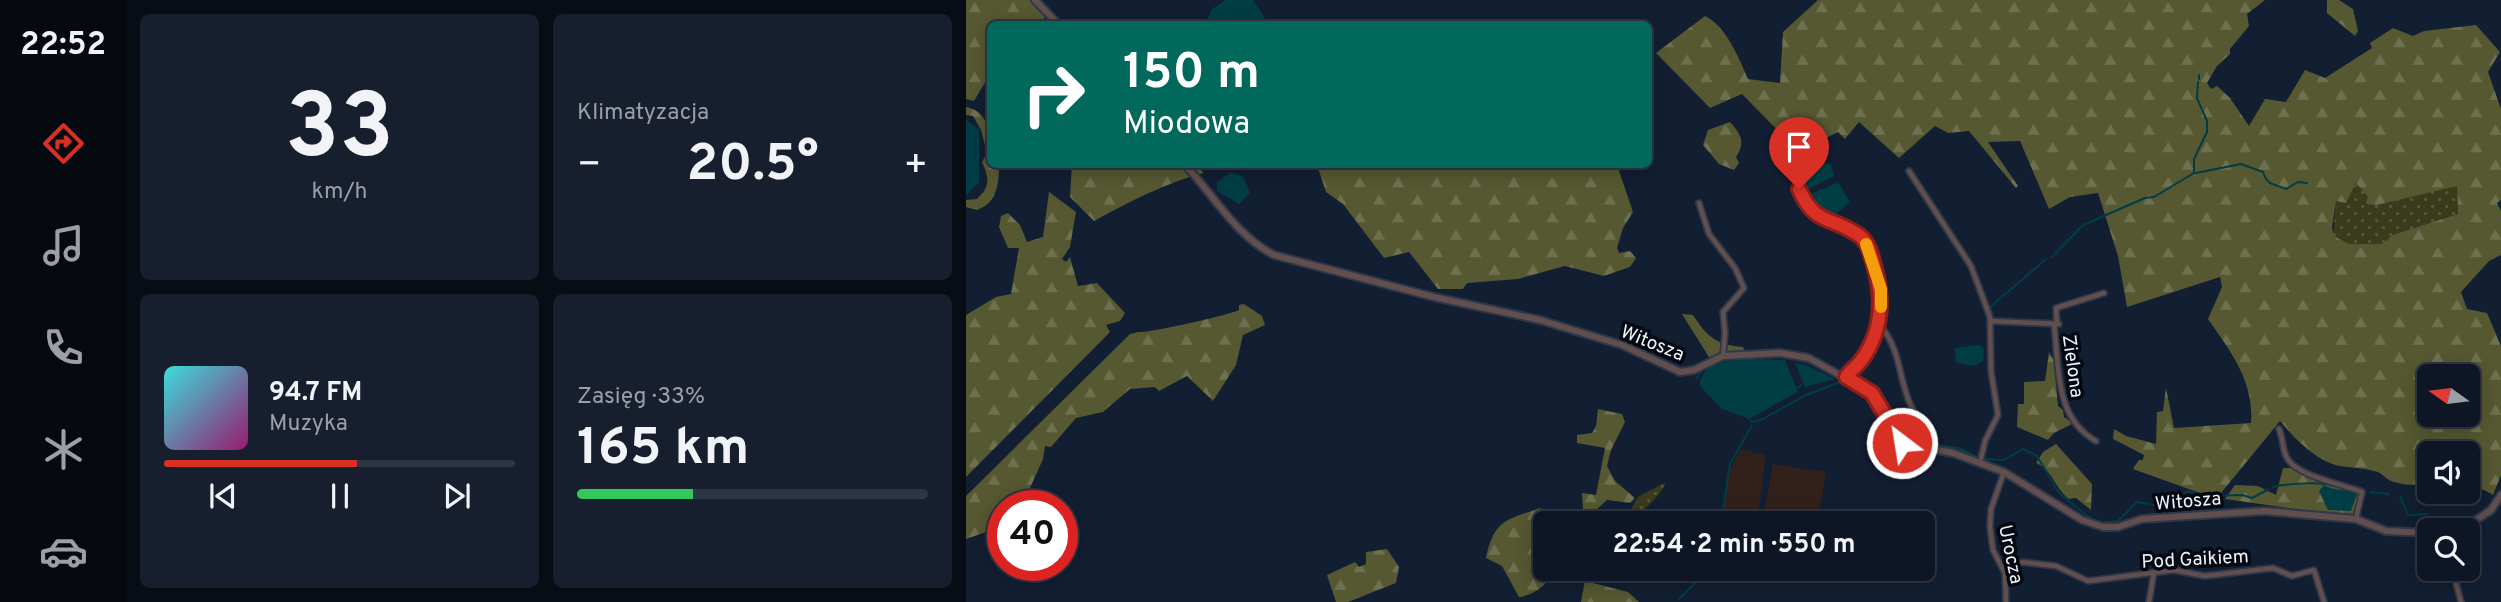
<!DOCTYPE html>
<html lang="pl">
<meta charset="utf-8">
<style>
body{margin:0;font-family:Overpass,sans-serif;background:#171f2e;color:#f1f3f6;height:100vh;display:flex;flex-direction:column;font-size:26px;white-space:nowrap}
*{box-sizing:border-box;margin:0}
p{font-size:23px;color:#9b9fa7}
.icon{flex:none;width:38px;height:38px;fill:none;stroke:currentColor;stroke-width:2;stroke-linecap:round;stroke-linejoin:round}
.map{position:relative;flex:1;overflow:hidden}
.side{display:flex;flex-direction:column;gap:14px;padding:14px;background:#080c15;width:840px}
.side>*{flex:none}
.top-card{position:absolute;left:21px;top:21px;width:665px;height:147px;border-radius:10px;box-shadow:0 4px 18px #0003,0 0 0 2px #2e3543;background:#00695c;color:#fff;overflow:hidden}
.needle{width:46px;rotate:284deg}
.controls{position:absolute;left:1451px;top:364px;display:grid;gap:14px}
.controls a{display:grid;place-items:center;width:63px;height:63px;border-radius:10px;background:#0e1626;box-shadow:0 4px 18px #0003,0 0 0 2px #2e3543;font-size:35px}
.speed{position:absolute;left:21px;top:490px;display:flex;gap:14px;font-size:35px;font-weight:700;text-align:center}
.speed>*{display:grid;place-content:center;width:91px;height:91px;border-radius:50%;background:#0e1626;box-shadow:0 4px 18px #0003,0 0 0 2px #2e3543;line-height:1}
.speed .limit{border:10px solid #d22;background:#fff;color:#111}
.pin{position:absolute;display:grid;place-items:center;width:60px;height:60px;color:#fff;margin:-72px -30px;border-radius:50% 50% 50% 0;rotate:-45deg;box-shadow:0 0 7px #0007}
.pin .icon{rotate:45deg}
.me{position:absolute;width:77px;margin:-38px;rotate:329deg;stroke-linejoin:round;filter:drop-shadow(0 0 5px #0008)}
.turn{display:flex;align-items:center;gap:24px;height:147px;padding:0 21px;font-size:32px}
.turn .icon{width:91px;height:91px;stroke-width:2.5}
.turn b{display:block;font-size:49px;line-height:60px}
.big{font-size:52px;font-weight:700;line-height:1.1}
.side .tile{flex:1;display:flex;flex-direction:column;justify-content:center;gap:10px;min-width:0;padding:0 24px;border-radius:10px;background:#171f2e}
.side .dial{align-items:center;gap:0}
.dial b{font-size:91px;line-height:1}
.song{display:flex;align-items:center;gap:21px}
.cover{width:84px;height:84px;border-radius:10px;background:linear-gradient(135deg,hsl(180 70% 55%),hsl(320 70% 35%))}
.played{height:7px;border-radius:4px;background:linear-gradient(90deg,#d93025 55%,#2e3543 55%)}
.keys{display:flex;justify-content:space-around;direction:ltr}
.heat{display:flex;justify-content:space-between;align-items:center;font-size:38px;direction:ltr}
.charge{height:10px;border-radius:5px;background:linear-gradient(90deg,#34c759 33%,#2e3543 0)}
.side .tiles{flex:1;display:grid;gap:14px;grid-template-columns:repeat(2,1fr)}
.trip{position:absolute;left:567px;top:511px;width:402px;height:70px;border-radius:10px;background:#0e1626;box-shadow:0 4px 18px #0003,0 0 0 2px #2e3543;font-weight:700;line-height:70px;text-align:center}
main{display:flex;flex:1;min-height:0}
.tabs{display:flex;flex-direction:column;width:126px;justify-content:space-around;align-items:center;background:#06090f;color:#9b9fa7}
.tabs .icon{width:49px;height:49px}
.tabs .current{color:#d93025}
.tabs b{font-size:32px;color:#f1f3f6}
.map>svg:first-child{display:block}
.industrial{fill:#32201b}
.grass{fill:url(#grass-dots)}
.forest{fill:url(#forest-firs);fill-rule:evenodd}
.water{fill:#003d45}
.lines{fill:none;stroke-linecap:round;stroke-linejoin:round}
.stream{stroke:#003d45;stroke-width:2}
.minor-casing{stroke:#2d384a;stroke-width:8}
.tertiary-casing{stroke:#2d384a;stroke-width:10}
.minor{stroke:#624e4c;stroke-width:4.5}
.tertiary{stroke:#624e4c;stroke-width:6}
.route-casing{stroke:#8d1f18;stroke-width:18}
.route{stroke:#d93025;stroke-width:12}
.slow{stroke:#f59e0b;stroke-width:12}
.labels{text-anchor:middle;stroke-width:7;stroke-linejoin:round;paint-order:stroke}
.street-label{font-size:19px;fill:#eff4fc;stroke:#040810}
</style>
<main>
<nav class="tabs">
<b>22:52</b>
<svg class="icon current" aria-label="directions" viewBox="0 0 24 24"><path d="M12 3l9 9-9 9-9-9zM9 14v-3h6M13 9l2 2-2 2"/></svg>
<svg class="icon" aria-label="music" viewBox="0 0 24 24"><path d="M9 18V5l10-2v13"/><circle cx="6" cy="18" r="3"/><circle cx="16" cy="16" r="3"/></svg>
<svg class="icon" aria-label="phone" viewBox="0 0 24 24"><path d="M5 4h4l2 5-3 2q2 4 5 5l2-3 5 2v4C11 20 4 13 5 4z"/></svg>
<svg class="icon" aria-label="climate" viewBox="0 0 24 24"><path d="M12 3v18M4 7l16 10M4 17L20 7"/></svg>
<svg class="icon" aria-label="car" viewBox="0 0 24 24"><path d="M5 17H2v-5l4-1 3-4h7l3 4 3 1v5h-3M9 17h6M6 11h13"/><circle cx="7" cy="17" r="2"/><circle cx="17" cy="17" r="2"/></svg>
</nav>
<section class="side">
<div class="tiles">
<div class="tile dial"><b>33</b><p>km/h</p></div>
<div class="tile"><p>Klimatyzacja</p>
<div class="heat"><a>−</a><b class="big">20.5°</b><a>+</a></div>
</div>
<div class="tile">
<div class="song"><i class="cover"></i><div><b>94.7 FM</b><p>Muzyka</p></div></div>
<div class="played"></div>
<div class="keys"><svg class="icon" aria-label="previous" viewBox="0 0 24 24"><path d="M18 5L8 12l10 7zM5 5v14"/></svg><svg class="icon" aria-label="pause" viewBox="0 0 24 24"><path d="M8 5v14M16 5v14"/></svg><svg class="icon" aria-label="next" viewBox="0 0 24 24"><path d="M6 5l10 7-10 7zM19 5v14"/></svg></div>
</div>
<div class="tile"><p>Zasięg · 33%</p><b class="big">165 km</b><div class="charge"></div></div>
</div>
</section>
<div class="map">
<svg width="1535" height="602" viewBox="0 0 1535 602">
<defs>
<pattern id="grass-dots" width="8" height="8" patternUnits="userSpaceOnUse" patternTransform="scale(1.75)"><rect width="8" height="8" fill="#393b1a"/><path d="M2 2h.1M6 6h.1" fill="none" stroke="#56583c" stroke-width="1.8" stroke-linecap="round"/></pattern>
<pattern id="forest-firs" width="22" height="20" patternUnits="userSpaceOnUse" patternTransform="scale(1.75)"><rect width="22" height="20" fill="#555831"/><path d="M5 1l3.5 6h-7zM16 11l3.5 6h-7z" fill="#6e7150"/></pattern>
</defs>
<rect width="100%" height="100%" fill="#121e32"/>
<!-- industrial -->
<g class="industrial">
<path d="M 774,449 L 800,455 L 791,523 L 760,523 L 757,514 L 762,475 Z"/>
<path d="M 807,464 L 860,472 L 851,523 L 796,523 Z"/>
</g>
<!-- grass -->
<g class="grass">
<path d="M 1390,183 L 1411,205 L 1491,185 L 1492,214 L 1426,235 L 1418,244 L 1383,244 L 1367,236 L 1370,201 L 1380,202 Z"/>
<path d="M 700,482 C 689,505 680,502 669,523 L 657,523 L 672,497 Z"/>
</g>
<!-- forest -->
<g class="forest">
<path d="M 0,0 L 65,0 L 80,16 L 73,24 L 24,24 L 24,80 L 21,79 L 8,101 L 0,99 Z"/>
<path d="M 852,0 L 1299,0 L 1281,14 L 1283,26 L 1264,49 L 1264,54 L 1251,66 L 1241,83 L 1245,89 L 1251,86 L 1264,98 L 1283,126 L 1299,99 L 1320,102 L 1339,70 L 1359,78 L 1406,48 L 1404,43 L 1427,28 L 1447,36 L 1458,31 L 1510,25 L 1534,52 L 1522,72 L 1535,109 L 1535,200 L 1531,203 L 1535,211 L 1535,255 L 1523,261 L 1495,292 L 1501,309 L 1521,313 L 1535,346 L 1535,475 L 1527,495 L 1518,490 L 1502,488 L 1502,453 L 1463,453 L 1463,484 C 1450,485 1438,486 1425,481 C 1420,479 1417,474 1412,472 C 1399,468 1387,468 1374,466 C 1351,462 1328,438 1314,421 L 1255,493 L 1234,493 L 1167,469 L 1173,460 L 1177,460 L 1178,455 L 1147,439 L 1148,429 L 1160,436 L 1190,444 L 1191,412 L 1197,411 L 1200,388 L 1208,428 L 1285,423 C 1288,381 1265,352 1242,319 L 1256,287 L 1254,277 L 1161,307 L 1152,256 L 1132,193 L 1104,197 L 1083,209 L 1054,141 L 1022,142 L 1052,186 L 1050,188 L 1003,131 L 982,133 L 969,126 L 933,158 L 893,122 L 879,139 L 872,132 L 856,140 L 837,118 L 821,140 L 776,94 L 744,108 L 690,53 L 739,16 C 760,26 773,58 782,79 L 814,83 L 817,32 ZM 1390,183 L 1402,197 L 1400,204 L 1411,205 L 1491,186 L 1492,214 L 1426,235 L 1417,244 L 1383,244 L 1368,236 L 1366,228 L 1370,201 L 1380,203 ZM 1463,376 L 1502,376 L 1502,415 L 1463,415 Z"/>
<path d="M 1361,0 L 1373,0 L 1387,9 L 1392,31 L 1389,36 L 1361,13 Z"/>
<path d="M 0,107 C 27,112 24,143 24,164 L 33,165 C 33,184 31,203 11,210 L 0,207 L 0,200 L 11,199 C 25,186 23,178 16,162 L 21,153 L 15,130 L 7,116 L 0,115 Z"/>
<path d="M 764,122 C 775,134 780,142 770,157 L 773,163 L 768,170 L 753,164 L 737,145 L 742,130 Z"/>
<path d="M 106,165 L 229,165 L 238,173 C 201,182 163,202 128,221 L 104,197 Z"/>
<path d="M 351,165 L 651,165 L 667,212 L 657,228 L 651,248 L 653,253 L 664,251 L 670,258 L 664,267 L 638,276 L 599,266 L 552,279 L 501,283 L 497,289 L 472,289 L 443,252 L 418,258 L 377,204 L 360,192 Z"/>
<path d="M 83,192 L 110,212 L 104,247 L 96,259 L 100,262 L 104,257 L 112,286 L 131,283 L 159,313 L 154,321 L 140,325 L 144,332 L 0,477 L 0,315 L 30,297 L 45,294 L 53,248 L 42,248 L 33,227 L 35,216 L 42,213 L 54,225 L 61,242 L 77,237 Z"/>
<path d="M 278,304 L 296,316 L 299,325 L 277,335 L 270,365 L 247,401 L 221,376 L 193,391 L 189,387 L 164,389 L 137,412 L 110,418 L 85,447 L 79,446 L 77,459 L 56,506 L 37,506 L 37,526 L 0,539 L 0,496 L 164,334 L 172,332 C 178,334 264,315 273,310 L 273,305 Z"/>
<path d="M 716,314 L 727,315 C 741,337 751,345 777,347 L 779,351 L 743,357 Z"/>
<path d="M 1083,352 L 1088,361 L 1092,406 L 1097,410 L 1098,417 L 1108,423 L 1088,433 L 1082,440 L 1051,427 L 1052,404 L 1058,404 L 1058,382 L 1079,381 Z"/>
<path d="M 632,409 L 656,414 L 659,422 L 645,450 L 641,466 L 649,481 L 669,498 L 664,503 L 641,500 L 628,512 L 630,523 L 618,523 L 616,493 L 630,495 L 639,448 L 611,443 L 611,435 L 626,433 L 630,426 Z"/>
<path d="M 1090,444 L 1126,484 L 1125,510 L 1110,498 L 1103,499 C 1089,489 1087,470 1070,463 L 1077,452 Z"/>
<path d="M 1317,468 L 1328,468 L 1388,491 L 1393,495 L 1386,517 L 1259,499 L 1269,485 L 1292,486 L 1310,495 Z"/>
<path d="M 574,508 L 590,523 L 579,523 L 579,569 L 588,569 C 583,584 569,595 553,597 L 536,566 L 520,558 C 528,520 540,520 574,508 Z"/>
<path d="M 421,549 L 433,567 L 430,583 L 382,602 L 370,602 L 361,575 L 389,562 L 393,567 L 400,564 L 400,552 Z"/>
<path d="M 619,581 L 662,592 L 673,602 L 615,602 Z"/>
</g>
<!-- water -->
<g class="water">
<path d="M 259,0 L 287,0 L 303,24 L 239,24 L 246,9 Z"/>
<path d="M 0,120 L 13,129 L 13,182 L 0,196 Z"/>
<path d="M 859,163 L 865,164 L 868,176 L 839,191 L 835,176 Z"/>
<path d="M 264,173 L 277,176 L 284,193 L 273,204 L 251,191 L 251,182 Z"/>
<path d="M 872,182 L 884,202 L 869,215 L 854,213 L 843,195 Z"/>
<path d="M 1014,345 L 1018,349 L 1017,361 L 1008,366 L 990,363 L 989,348 Z"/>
<path d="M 786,359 L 819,360 L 832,392 L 783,419 L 756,409 L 734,386 C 734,360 767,360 786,359 Z"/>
<path d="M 829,363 L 840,365 L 869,379 L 839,387 Z"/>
<path d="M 1358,485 C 1370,492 1380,488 1391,494 L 1385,511 L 1362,510 L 1353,491 Z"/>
</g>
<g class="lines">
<!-- stream -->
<g class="stream">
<path d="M 1233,79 L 1233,75"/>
<path d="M 1230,173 L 1275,164 L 1297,172 C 1301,186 1309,184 1320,189 L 1332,182 L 1341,183"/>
<path d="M 1086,257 L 1117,225 L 1179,198 L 1188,197 L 1228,173 L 1228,159 L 1241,132 L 1241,121 L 1231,98 L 1232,82"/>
<path d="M 1023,308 L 1080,259"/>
<path d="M 1021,315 L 1022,326"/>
<path d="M 836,360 L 853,367"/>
<path d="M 885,377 C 912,381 917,401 929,421 L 953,434"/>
<path d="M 730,379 L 738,368"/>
<path d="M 832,388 L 836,384"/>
<path d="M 915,414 L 927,440"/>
<path d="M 783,419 L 787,422 L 795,420 L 840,395 L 877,381"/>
<path d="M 956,436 L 965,444"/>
<path d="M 970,445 L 993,448 L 1013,458"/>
<path d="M 1017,459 L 1038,460 L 1057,449 L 1071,456 L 1093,493 L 1125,519 L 1136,522"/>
<path d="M 1388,486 L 1396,488"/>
<path d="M 1307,487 C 1319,484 1356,481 1367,486"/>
<path d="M 1404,492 L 1423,494"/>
<path d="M 1434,496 L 1442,515 L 1461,514"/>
<path d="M 1187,505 L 1205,502 L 1222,491 L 1237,496 L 1276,495 L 1286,498 L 1303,489"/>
<path d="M 1139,522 L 1152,521 L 1171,502 L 1182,504"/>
<path d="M 755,523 L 764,464 L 786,425"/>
<path d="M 712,600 L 730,582 L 737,569"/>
</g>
<!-- minor casing -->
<g class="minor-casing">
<g id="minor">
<path d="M 821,161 L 843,209 L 852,217 L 899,242 C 921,279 919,320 898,357 C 893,365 885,370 879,377"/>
<path d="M 943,171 L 1005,266 L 1024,317 L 1025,371 L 1032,415 L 1019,441 L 1014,463"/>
<path d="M 733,203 L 743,234 L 769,268 L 778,288 L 757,312 L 759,333 L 757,356"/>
<path d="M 1025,321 L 1093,324"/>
<path d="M 913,324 C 936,350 932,379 945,406 C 952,420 968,434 967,450"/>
<path d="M 1088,324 C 1093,365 1088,418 1130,441"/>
<path d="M 1091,324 L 1090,308 L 1138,293"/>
<path d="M 1313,429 C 1317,438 1316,447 1320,456 C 1328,476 1377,484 1396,492 L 1390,519"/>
<path d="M 1038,472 L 1025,509 L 1024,527 L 1027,550 L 1039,573 L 1040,602"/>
<path d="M 1501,528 L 1502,546"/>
<path d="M 1492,569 L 1490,583 L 1495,602"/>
<path d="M 1038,570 L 1056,562 L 1090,566 L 1122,581 L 1208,570 L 1239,576 L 1307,568 L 1326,576 L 1348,570 L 1358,602"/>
<path d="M 1183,602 L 1188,572"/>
</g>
</g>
<!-- tertiary casing -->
<g class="tertiary-casing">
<g id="tertiary">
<path d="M 69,0 L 92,24"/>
<path d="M 218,164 C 248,195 269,235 308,255 L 468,297 L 574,320 L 656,345 L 714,372 L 728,370 L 757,356 L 814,353 L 843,358 L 906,393 L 936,443 L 987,453 L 1038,472 L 1116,520 L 1137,527 L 1152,527 L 1176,519 L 1298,511 L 1390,519 L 1420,531 L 1463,533"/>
<path d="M 1495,530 L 1525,510 L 1535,495"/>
</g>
</g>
<!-- minor -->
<use href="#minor" class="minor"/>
<!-- tertiary -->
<use href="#tertiary" class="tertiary"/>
</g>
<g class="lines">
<!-- route casing -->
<g class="route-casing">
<path id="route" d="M 833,189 C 849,226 866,216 894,236 C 903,243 905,255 908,265 C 918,299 917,332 894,362 C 890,367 884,371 880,377 L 906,393 L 936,443"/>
</g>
<!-- route -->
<use href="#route" class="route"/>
<!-- slow -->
<path class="slow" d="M 900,244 L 915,289 L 915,307"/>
</g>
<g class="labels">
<!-- street labels -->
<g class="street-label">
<text transform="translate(687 342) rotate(22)" y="7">Witosza</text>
<text transform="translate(1108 366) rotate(82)" y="7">Zielona</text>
<text transform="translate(1222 500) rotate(-5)" y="7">Witosza</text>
<text transform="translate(1046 554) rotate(78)" y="7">Urocza</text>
<text transform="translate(1229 558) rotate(-3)" y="7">Pod Gaikiem</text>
</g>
</g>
</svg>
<div class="controls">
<a><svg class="needle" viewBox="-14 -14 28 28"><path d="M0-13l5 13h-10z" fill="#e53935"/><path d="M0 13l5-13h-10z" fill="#9b9fa7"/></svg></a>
<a><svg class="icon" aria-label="sound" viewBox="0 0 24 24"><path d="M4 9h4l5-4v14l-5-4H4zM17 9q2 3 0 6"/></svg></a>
<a><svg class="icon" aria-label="search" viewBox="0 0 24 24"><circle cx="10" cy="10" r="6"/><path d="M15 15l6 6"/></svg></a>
</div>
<div class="speed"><div class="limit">40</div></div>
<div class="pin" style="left:833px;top:189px;background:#d93025"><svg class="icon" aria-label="arrive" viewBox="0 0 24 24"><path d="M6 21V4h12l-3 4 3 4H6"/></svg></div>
<svg class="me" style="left:936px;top:443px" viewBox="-20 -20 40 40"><circle r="17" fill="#d93025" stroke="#fff" stroke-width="3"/><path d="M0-11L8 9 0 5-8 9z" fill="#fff"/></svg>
<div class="trip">22:54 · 2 min · 550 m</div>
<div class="top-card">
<div class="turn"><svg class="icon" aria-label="right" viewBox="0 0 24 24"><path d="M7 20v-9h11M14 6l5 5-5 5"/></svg><div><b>150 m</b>Miodowa</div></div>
</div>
</div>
</main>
